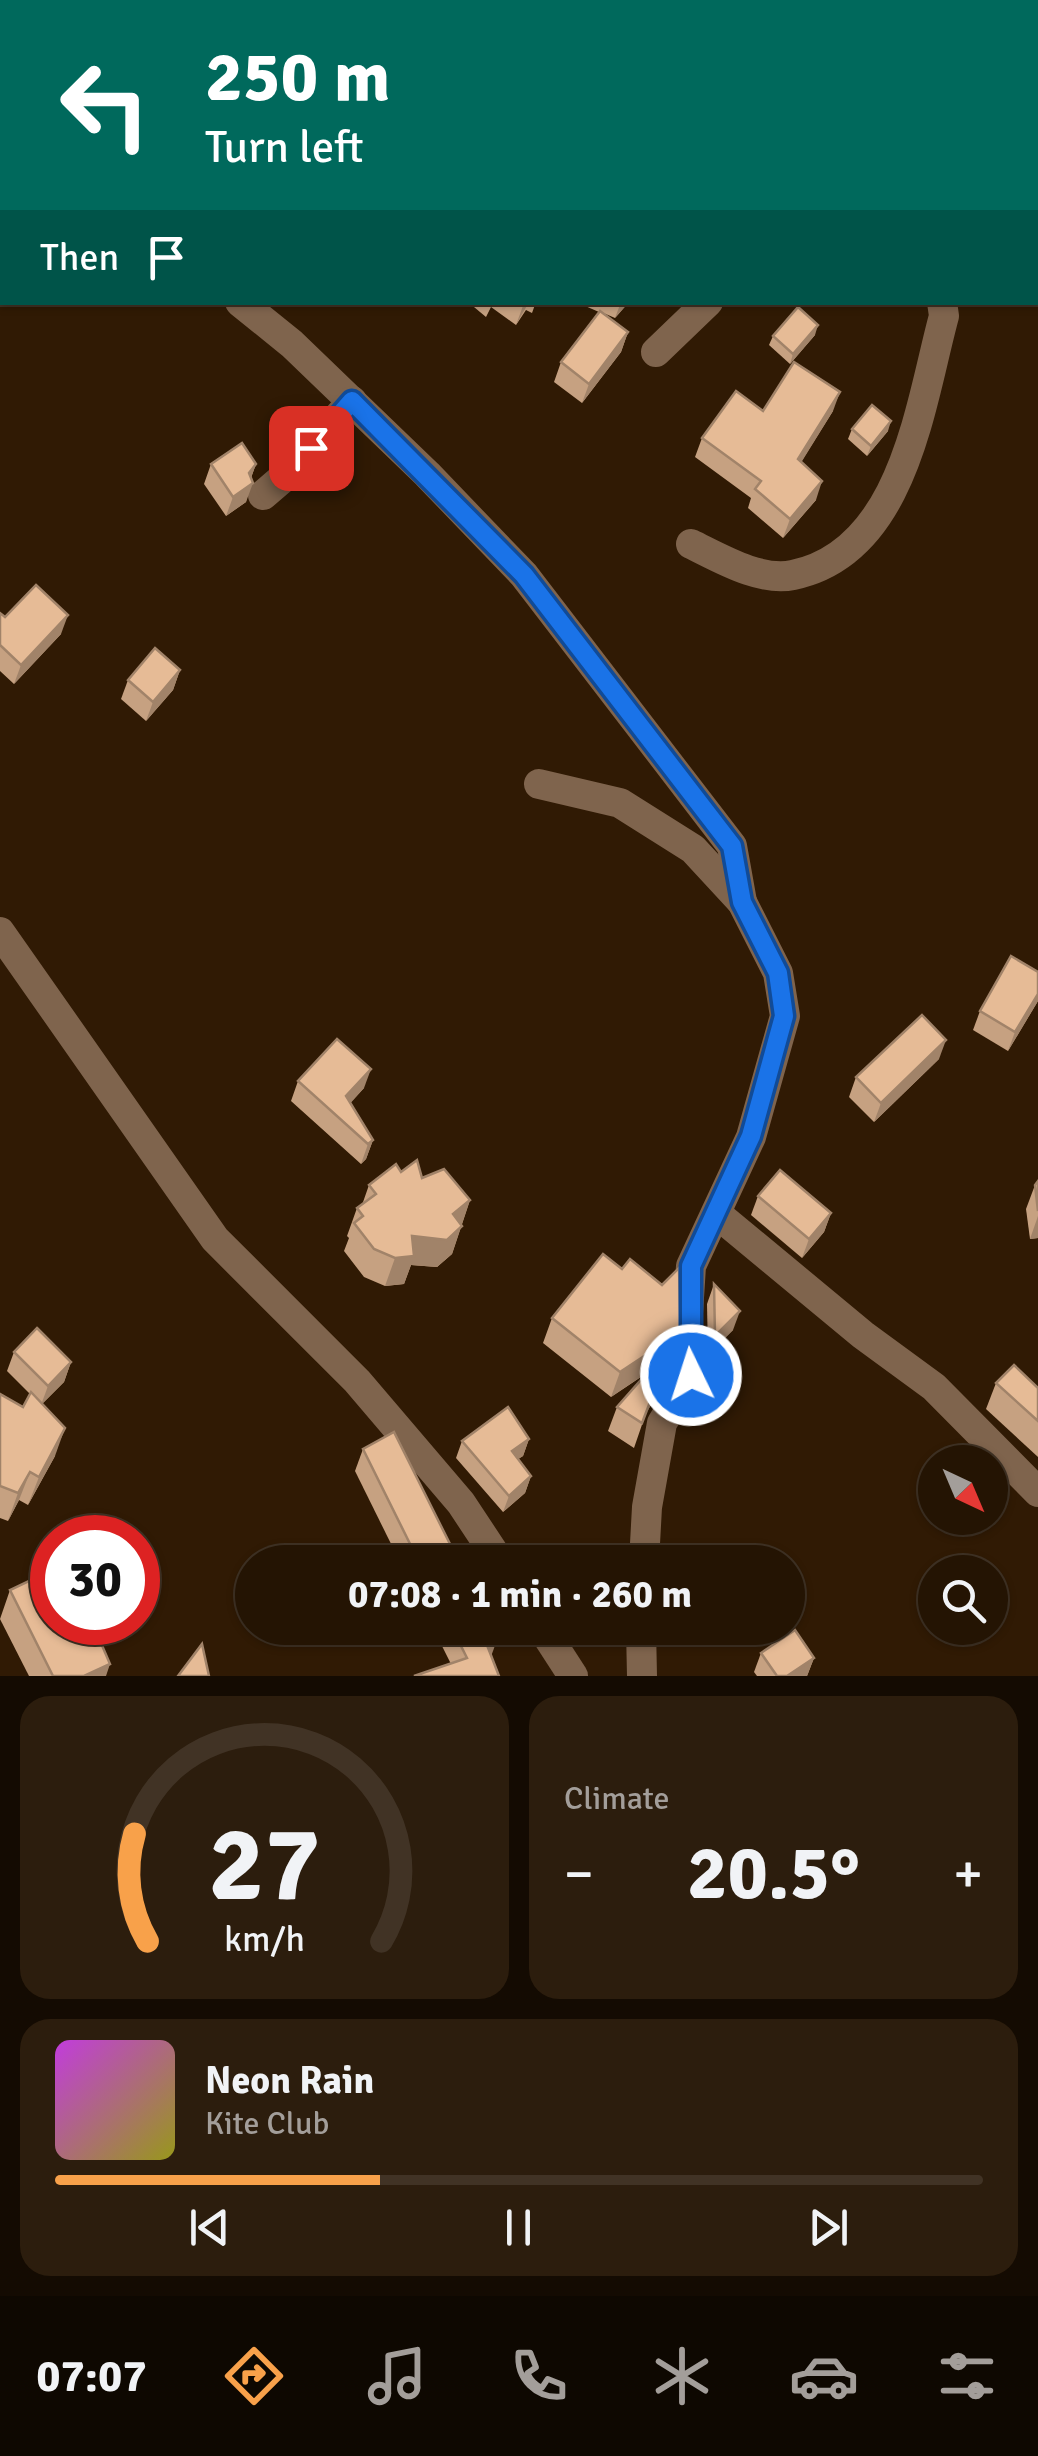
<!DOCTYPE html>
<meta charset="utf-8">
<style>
body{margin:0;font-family:Signika,sans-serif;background:#2c1d0d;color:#f1f3f6;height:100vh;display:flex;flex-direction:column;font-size:38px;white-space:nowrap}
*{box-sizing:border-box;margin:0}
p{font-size:32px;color:#a39e9a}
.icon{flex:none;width:55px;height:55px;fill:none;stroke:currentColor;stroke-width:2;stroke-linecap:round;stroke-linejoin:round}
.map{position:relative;height:1676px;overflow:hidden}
.details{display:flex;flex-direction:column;gap:20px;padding:20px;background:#140b02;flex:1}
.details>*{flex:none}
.hud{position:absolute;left:0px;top:0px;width:1040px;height:305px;box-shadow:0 2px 8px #0004,0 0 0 2px #413325;background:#00695c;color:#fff;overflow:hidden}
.needle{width:65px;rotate:136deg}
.controls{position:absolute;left:918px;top:1445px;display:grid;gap:20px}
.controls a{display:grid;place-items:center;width:90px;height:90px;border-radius:50%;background:#241403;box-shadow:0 2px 8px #0004,0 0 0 2px #413325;font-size:50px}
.speed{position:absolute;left:30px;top:1515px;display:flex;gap:20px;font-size:50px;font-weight:700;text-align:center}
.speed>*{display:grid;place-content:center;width:130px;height:130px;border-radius:50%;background:#241403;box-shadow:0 2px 8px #0004,0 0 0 2px #413325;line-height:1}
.speed .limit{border:15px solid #d22;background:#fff;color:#111}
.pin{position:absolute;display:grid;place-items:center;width:85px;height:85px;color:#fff;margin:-42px;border-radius:20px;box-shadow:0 5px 15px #0006}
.me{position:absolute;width:110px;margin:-55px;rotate:356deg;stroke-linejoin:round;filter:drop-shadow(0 0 8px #0008)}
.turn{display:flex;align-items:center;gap:35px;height:210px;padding:0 40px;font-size:45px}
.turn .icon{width:130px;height:130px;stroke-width:2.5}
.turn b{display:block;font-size:70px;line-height:85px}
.then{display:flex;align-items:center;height:95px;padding:0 40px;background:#0003;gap:20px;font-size:38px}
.big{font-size:75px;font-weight:700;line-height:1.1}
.details .widget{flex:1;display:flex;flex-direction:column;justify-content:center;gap:15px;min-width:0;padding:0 35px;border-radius:30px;background:#2c1d0d}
.details .dial{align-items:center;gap:0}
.dial svg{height:260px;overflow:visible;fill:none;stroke:#413325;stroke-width:7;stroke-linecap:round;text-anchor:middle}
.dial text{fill:#f1f3f6;stroke:none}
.song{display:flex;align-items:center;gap:30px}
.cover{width:120px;height:120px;border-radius:15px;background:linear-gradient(135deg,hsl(290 70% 55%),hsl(60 70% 35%))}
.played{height:10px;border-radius:5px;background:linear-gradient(90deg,#f8a14a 35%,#413325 35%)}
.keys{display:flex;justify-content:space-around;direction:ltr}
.heat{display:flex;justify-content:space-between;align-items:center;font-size:55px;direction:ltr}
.details .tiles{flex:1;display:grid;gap:20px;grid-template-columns:1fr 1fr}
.widget:last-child{grid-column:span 2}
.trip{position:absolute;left:235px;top:1545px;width:570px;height:100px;border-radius:50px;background:#241403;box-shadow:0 2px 8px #0004,0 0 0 2px #413325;font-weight:700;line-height:100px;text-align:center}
.menu{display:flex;height:160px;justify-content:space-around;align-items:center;background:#0e0801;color:#a39e9a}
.menu .icon{width:70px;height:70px}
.menu .current{color:#f8a14a}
.menu b{font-size:45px;color:#f1f3f6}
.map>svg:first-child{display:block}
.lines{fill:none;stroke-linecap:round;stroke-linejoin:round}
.street{stroke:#7f644d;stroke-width:30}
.wall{fill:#c6a181}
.shaded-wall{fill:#a18369}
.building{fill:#e6bb96;stroke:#a18369;stroke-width:2.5}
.route-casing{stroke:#114b97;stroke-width:25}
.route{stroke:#1a73e8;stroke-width:18}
</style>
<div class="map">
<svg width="1038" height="1676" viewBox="0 0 1038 1676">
<rect width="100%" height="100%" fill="#301a04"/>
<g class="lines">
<!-- street -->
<g class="street">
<path d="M 592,0 L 595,2"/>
<path d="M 716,2 L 717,0"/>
<path d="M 905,2 L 906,0"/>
<path d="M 0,43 L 2,43"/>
<path d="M 240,302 L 292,344 L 427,474 L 524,575 L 732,846 L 742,902"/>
<path d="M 656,352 L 708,302"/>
<path d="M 263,495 L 291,471 L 352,401"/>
<path d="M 691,544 C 720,558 760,582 793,575 C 904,552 920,404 944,316 L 942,302"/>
<path d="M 539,784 L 620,803 L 693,849 L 742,902 L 778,973 L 785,1016 L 751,1137 L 691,1266 L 687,1329 L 691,1375 L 662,1423 L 647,1507 L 644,1562"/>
<path d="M 0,932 L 215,1239 L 357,1381 L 461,1503 L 500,1562"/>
<path d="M 717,1214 L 863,1335 L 934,1387 L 1038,1492"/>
<path d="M 542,1628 L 573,1676"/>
<path d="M 641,1628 L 642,1676"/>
</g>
</g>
<!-- wall -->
<g class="wall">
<path d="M 403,0 L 548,0 L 545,2 L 405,2 Z"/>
<path d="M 468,302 L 536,302 L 532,313 L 526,310 L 516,325 L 491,307 L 486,317 Z"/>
<path d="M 576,302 L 629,302 L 615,318 L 601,312 L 628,332 L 621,352 L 582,403 L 554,382 L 561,362 L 599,312 Z"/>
<path d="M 815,335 L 790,364 L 769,345 L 773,336 Z"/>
<path d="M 763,411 L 833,411 L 801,462 L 816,500 L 783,538 L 748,508 L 751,498 L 695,457 L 702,438 Z"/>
<path d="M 852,429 L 888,431 L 867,456 L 848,439 Z"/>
<path d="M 211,464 L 256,464 L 251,478 L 246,502 L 226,516 L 204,484 Z"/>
<path d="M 0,613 L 5,617 L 61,634 L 14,684 L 0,671 Z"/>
<path d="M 180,670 L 173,690 L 146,721 L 121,699 L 128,680 Z"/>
<path d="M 1038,972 L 1038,1001 L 1008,1051 L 973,1030 L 980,1011 Z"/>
<path d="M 939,1059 L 874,1122 L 849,1097 L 856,1077 Z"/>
<path d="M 298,1081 L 364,1088 L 350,1103 L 373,1140 L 366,1159 L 361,1164 L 291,1101 Z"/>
<path d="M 401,1172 L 422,1178 L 470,1200 L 452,1254 L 437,1267 L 411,1265 L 404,1284 L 385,1286 L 364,1277 L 344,1251 L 349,1238 L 347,1236 L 357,1208 L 362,1205 L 369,1185 Z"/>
<path d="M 1038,1181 L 1038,1238 L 1030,1239 L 1026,1209 L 1035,1185 Z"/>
<path d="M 758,1196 L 831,1213 L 824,1232 L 802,1258 L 751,1215 Z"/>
<path d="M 603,1254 L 681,1346 L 672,1371 L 646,1413 L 634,1448 L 608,1431 L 617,1407 L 647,1373 L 611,1397 L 543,1343 L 552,1318 Z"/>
<path d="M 714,1284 L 733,1330 L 708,1355 L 707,1304 Z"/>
<path d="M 14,1352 L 71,1362 L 64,1382 L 42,1404 L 55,1456 L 28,1505 L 19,1500 L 8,1521 L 0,1518 L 0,1394 L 23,1407 L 30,1394 L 7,1371 Z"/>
<path d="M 996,1383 L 1038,1388 L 1038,1457 L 986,1409 Z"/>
<path d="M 529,1439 L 523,1456 L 518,1459 L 531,1476 L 525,1493 L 503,1512 L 456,1458 L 462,1441 Z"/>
<path d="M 363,1449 L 459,1562 L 400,1562 L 355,1471 Z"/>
<path d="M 10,1590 L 106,1676 L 29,1676 L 0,1619 Z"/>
<path d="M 433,1628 L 491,1628 L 491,1656 L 451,1664 Z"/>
<path d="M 761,1653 L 814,1658 L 807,1676 L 757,1676 L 754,1672 Z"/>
</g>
<!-- shaded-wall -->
<g class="shaded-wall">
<path d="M 530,0 L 548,0 L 545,2 L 528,2 Z"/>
<path d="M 524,302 L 529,302 L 516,325 L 524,303 Z"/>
<path d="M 621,302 L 629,302 L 615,318 Z"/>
<path d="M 818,325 L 815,335 L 790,364 L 793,354 Z"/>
<path d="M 628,332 L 621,352 L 582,403 L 589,384 Z"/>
<path d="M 840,392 L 833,411 L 791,479 L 798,459 Z"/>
<path d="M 891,421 L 888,431 L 867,456 L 871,446 Z"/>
<path d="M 256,464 L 249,483 L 253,483 L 246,502 L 226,516 L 233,497 Z"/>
<path d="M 822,481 L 816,500 L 783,538 L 790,519 Z"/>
<path d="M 68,615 L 61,634 L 14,684 L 21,665 Z"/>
<path d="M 180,670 L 173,690 L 146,721 L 153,702 Z"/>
<path d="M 1038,994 L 1038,1001 L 1008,1051 L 1015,1032 Z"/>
<path d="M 946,1040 L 939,1059 L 874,1122 L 881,1103 Z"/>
<path d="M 371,1069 L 364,1088 L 339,1116 L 346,1096 Z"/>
<path d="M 373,1140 L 366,1159 L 361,1164 L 368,1144 Z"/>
<path d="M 470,1200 L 452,1254 L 437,1267 L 411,1265 L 404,1284 L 385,1286 L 395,1258 L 412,1236 L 453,1214 Z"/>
<path d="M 831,1213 L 824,1232 L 802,1258 L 809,1239 Z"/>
<path d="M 1038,1216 L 1038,1238 L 1030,1239 Z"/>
<path d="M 740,1311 L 733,1330 L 708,1355 L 715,1336 Z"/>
<path d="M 673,1337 L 664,1361 L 611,1397 L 620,1372 Z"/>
<path d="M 681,1346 L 672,1371 L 646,1413 L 655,1389 Z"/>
<path d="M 71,1362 L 64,1382 L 41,1405 L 48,1386 Z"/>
<path d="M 65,1428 L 55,1456 L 28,1505 L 39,1477 Z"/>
<path d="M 529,1439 L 523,1456 L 506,1467 L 512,1451 Z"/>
<path d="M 30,1472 L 19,1500 L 8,1521 L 18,1493 Z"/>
<path d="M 531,1476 L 525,1493 L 503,1512 L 509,1496 Z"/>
<path d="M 497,1640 L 489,1662 L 487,1645 Z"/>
<path d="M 814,1658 L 807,1676 L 787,1676 Z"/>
<path d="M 110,1664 L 106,1676 L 84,1676 Z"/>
</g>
<!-- building -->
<g class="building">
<path d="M 431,0 L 449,0 L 446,2 L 433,2 Z"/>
<path d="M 456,0 L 530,0 L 528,2 L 458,2 Z"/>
<path d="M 724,0 L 837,0 L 839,2 L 775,2 L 773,0 L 770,2 L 718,2 Z"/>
<path d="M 1002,0 L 1038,0 L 1038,69 L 1038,2 L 1001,2 Z"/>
<path d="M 0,251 L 2,253 L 2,274 L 0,276 Z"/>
<path d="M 798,307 L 818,325 L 793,354 L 773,336 Z"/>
<path d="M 600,311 L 628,332 L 589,384 L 561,362 Z"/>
<path d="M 794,362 L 840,392 L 798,459 L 822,481 L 790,519 L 755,489 L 761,481 L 702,438 L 736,391 L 763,411 Z"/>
<path d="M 872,405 L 891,421 L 871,446 L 852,429 Z"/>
<path d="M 242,443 L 256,464 L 249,473 L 253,483 L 233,497 L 211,464 Z"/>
<path d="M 36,585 L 68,615 L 21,665 L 0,645 L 0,613 L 5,617 Z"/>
<path d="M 155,648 L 180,670 L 153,702 L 128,680 Z"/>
<path d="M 1011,956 L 1038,972 L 1038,994 L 1015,1032 L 980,1011 Z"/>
<path d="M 922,1015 L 946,1040 L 881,1103 L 856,1077 Z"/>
<path d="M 337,1039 L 371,1069 L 346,1096 L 373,1140 L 368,1144 L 298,1081 Z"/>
<path d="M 417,1160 L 422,1178 L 444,1169 L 470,1200 L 453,1214 L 462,1226 L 447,1240 L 412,1236 L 414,1256 L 395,1258 L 374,1249 L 354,1223 L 363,1216 L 357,1208 L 376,1194 L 369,1185 L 396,1164 L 401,1172 Z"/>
<path d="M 780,1170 L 831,1213 L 809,1239 L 758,1196 Z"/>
<path d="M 1038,1181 L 1038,1211 L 1035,1185 Z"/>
<path d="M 603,1254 L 622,1269 L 630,1259 L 662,1285 L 679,1268 L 681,1346 L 655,1389 L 642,1423 L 617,1407 L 676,1340 L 673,1337 L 620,1372 L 552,1318 Z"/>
<path d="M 714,1284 L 740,1311 L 715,1336 Z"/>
<path d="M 37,1328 L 71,1362 L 48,1386 L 14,1352 Z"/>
<path d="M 1014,1365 L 1038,1388 L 1038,1421 L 996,1383 Z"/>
<path d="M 31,1392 L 65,1428 L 39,1477 L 30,1472 L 18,1493 L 0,1486 L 0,1394 L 23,1407 Z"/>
<path d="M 508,1407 L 529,1439 L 512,1451 L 531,1476 L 509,1496 L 462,1441 Z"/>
<path d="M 394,1432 L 459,1562 L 419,1562 L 363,1449 Z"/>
<path d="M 52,1570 L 52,1622 L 92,1622 L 110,1664 L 84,1676 L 53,1676 L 10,1590 Z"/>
<path d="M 452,1628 L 491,1628 L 497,1640 L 487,1645 L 499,1676 L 414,1676 L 467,1658 Z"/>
<path d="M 795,1630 L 814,1658 L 787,1676 L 777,1676 L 761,1653 Z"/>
<path d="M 202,1644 L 209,1676 L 178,1676 Z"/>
</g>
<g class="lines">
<!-- route casing -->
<g class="route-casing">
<path id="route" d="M 311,448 L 352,401 L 524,575 L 732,846 L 742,902 L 778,973 L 784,1016 L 751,1136 L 691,1266 L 691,1375"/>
</g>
<!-- route -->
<use href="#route" class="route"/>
</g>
</svg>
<div class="controls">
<a><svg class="needle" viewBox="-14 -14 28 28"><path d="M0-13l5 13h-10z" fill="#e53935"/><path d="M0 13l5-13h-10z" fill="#a39e9a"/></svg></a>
<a><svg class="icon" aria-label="search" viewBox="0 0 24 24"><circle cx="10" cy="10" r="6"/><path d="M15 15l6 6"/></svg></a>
</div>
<div class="speed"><div class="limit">30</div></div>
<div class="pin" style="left:311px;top:448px;background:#d93025"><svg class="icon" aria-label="arrive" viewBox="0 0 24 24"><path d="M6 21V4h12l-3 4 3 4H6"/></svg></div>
<svg class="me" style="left:691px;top:1375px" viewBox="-20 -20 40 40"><circle r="17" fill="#1a73e8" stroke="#fff" stroke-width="3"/><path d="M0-11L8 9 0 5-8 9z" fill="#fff"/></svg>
<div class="trip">07:08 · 1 min · 260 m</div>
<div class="hud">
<div class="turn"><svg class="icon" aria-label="left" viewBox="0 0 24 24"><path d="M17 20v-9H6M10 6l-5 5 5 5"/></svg><div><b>250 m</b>Turn left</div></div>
<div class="then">Then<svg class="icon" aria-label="arrive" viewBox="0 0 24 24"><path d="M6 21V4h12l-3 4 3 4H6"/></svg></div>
</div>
</div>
<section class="details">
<div class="tiles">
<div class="widget dial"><svg viewBox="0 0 100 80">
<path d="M14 69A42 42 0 1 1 86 69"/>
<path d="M14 69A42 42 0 0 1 10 36" stroke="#f8a14a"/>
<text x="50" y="56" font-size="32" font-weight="700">27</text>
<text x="50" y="72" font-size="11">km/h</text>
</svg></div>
<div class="widget"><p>Climate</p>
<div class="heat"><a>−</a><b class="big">20.5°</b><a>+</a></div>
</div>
<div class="widget">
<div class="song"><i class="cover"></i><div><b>Neon Rain</b><p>Kite Club</p></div></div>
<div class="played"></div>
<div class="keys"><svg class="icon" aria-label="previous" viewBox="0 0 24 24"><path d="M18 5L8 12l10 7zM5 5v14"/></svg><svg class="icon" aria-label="pause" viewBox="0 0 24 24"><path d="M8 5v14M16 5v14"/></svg><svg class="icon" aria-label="next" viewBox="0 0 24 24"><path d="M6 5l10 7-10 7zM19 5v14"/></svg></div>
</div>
</div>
</section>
<nav class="menu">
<b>07:07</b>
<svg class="icon current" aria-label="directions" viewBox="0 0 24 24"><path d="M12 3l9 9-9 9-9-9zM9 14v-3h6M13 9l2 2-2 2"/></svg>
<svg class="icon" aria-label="music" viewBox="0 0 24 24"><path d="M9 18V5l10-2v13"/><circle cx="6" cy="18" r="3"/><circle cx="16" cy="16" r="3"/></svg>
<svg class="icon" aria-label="phone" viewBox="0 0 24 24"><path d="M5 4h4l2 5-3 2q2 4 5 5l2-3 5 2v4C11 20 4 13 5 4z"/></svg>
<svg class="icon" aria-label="climate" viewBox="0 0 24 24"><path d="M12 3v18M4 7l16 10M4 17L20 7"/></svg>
<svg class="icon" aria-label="car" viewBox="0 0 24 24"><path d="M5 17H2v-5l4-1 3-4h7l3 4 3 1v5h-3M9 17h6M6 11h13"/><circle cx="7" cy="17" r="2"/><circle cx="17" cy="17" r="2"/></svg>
<svg class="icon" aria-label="filters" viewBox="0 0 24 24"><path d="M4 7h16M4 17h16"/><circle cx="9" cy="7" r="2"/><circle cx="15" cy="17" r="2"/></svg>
</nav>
